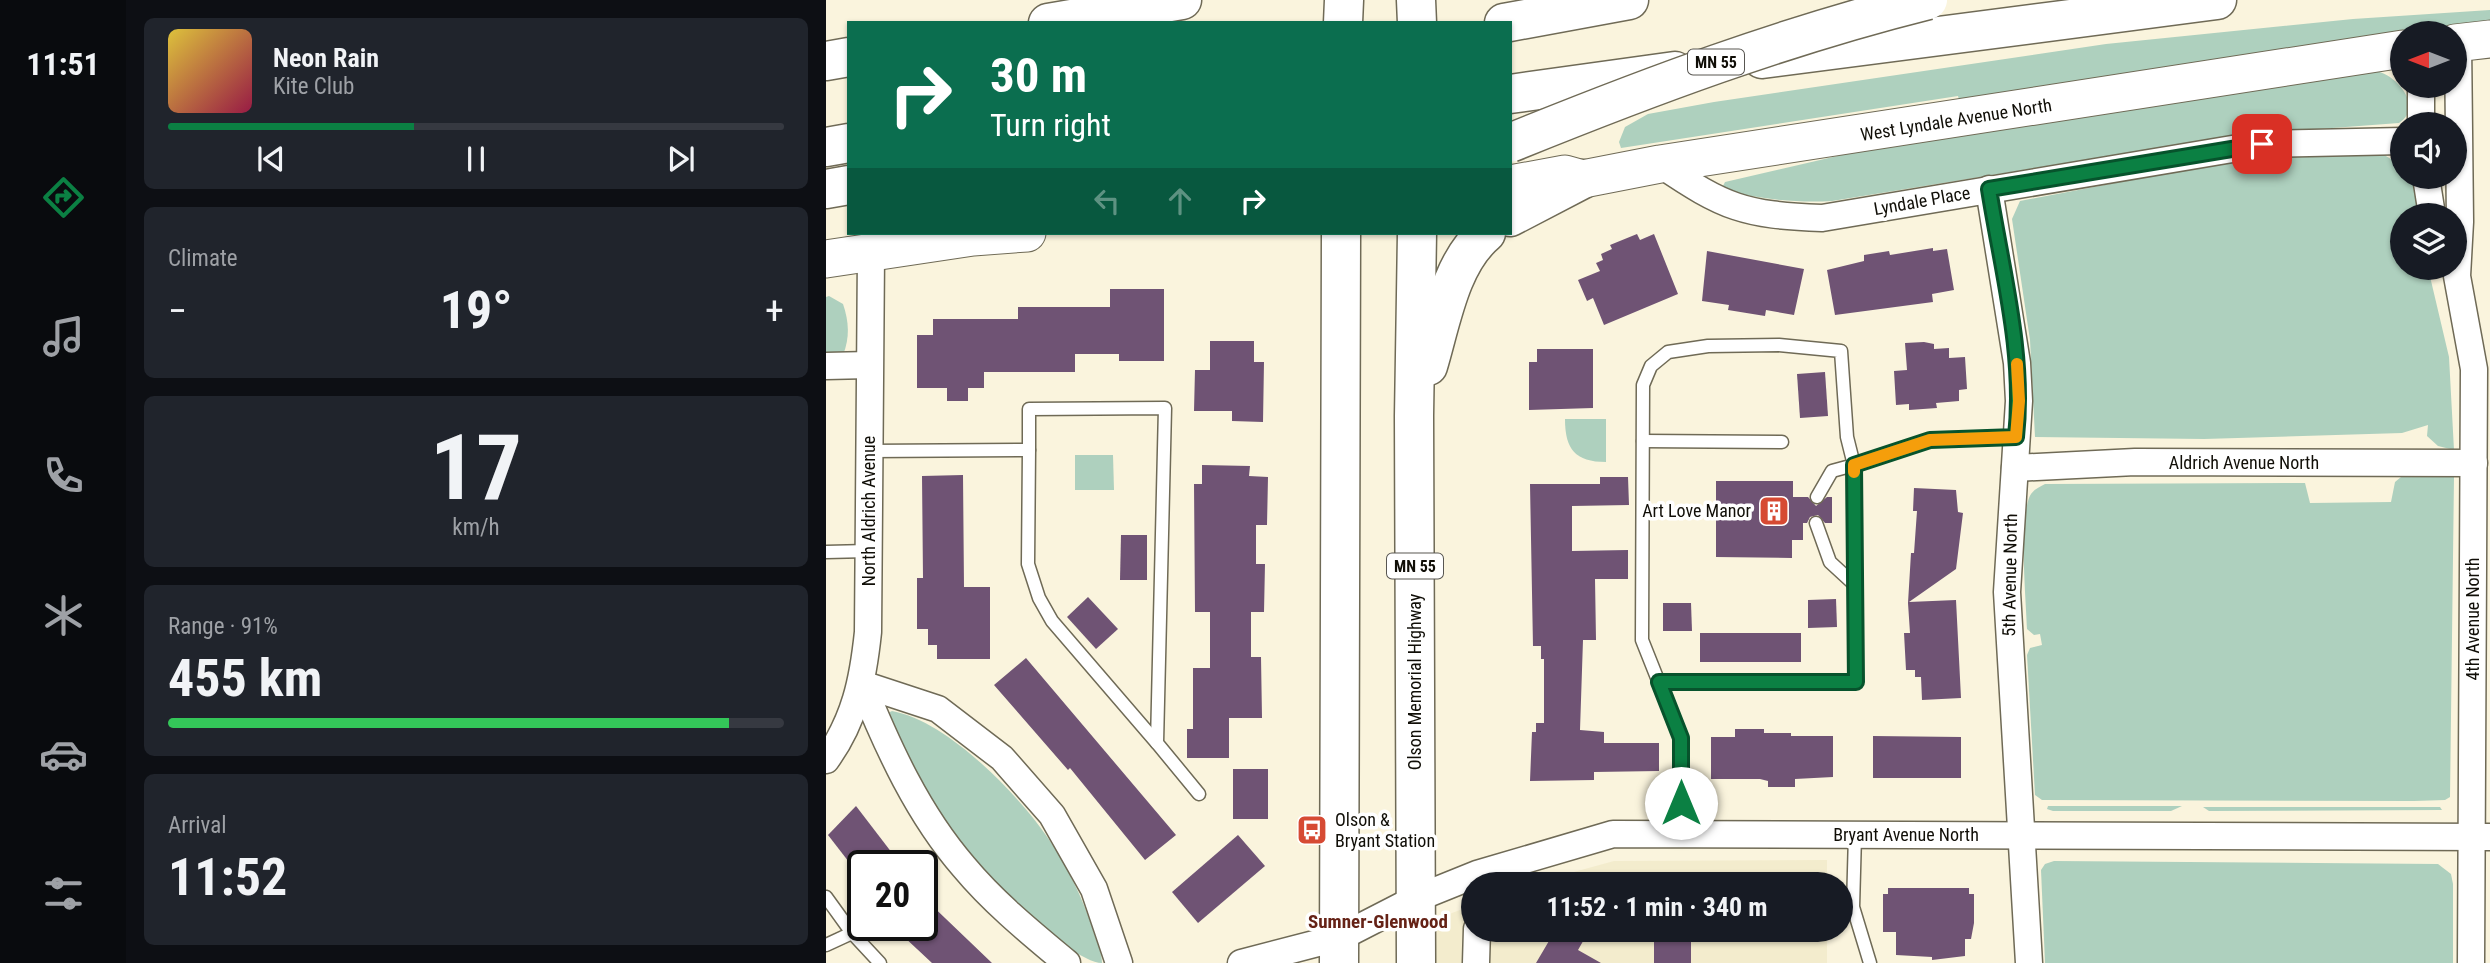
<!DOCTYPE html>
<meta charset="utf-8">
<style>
body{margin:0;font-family:"Roboto Condensed",sans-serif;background:#20242c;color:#f1f3f6;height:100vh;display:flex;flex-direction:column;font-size:26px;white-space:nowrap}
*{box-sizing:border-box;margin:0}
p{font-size:23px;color:#9ea1a6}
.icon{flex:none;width:38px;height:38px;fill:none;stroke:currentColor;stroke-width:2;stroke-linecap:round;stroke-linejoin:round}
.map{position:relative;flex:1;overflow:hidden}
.side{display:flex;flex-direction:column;gap:18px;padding:18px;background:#0d0f14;width:700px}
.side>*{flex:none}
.banner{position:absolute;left:21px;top:21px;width:665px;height:214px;border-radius:0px;box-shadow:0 2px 5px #0004;background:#0b6e4f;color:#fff;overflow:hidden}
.needle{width:46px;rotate:270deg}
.tools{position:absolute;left:1564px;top:21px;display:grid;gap:14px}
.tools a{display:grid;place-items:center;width:77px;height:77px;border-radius:50%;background:#171b24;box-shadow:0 2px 5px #0004;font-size:35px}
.speed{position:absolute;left:21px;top:850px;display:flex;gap:14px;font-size:35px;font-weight:700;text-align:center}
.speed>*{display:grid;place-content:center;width:91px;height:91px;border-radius:50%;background:#171b24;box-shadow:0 2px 5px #0004;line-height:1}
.speed .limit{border:4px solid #111;border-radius:10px;background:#fff;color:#111}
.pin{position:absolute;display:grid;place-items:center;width:60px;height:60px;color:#fff;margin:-30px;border-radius:14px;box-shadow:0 4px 10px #0006}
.me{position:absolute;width:77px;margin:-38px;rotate:0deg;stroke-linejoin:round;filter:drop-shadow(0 0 5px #0008)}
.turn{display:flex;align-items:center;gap:24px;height:147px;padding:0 28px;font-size:32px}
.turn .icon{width:91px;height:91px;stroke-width:2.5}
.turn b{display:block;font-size:49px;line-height:60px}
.lanes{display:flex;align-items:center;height:66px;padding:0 28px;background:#0003;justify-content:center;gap:35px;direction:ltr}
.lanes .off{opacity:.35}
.big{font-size:52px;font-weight:700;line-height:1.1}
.side .tile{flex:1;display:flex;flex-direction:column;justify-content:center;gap:10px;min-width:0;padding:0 24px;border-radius:10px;background:#20242c}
.side .dial{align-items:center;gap:0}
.dial b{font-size:91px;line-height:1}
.song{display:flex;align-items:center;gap:21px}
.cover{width:84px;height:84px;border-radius:10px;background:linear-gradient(135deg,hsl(50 70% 55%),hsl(340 70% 35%))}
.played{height:7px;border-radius:4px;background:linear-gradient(90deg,#0b8043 40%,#363941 40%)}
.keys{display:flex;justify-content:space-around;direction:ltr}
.heat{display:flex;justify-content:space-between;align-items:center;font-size:38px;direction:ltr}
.charge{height:10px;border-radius:5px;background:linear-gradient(90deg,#34c759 91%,#363941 0)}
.trip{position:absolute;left:635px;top:872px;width:392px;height:70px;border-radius:35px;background:#171b24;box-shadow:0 2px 5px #0004;font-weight:700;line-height:70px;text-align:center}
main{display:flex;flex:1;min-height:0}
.tabs{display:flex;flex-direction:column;width:126px;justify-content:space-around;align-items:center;background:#090b0e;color:#9ea1a6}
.tabs .icon{width:49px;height:49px}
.tabs .selected{color:#0b8043}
.tabs b{font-size:32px;color:#f1f3f6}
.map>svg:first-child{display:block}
.built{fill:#f3eccd}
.green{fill:#aed0be}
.building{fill:#6f5374}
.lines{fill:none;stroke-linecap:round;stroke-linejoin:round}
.service-casing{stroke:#6f6a56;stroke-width:15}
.minor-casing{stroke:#6f6a56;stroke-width:29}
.secondary-casing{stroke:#6f6a56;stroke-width:39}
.primary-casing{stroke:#6f6a56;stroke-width:41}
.motorway-casing{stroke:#6f6a56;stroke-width:41}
.service{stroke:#fff;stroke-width:12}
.minor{stroke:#fff;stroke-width:26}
.secondary{stroke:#fff;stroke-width:37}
.primary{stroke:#fff;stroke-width:38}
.motorway{stroke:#fff;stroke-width:38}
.motorway-bridge-casing{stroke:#6f6a56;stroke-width:41;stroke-linecap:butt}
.motorway-bridge{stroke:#fff;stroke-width:38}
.route-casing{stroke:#07532c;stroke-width:18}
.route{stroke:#0b8043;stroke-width:12}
.slow{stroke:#f59e0b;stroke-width:12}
.labels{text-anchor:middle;stroke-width:7;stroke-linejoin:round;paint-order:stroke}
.shield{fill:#fff;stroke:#585651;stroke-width:2}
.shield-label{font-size:16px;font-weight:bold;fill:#100e07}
.street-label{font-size:18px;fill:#100e07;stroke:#fff}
.poi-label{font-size:18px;fill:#100e07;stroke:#fff;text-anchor:end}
.neighbourhood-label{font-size:19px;font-weight:bold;fill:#652216;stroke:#fff}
</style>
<main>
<nav class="tabs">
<b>11:51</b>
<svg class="icon selected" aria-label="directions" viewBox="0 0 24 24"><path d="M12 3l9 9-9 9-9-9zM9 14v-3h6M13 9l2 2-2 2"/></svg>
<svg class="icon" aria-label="music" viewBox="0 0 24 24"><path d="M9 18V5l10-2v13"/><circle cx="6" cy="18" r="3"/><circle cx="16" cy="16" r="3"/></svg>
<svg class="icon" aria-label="phone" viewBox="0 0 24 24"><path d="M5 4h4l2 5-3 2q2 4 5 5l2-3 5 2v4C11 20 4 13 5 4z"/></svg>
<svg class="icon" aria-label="climate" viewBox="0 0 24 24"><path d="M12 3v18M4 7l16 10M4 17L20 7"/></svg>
<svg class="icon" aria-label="car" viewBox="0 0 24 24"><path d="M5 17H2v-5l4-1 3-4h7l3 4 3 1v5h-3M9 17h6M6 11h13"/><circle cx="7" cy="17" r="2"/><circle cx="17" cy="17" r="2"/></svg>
<svg class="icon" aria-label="filters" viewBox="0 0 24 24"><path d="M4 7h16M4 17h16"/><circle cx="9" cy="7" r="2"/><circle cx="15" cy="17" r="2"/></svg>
</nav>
<section class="side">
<div class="tile">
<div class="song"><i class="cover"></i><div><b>Neon Rain</b><p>Kite Club</p></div></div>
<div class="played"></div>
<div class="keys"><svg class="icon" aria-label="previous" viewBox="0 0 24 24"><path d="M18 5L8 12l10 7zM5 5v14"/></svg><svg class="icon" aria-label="pause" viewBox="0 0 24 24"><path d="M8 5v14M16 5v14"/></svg><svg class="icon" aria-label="next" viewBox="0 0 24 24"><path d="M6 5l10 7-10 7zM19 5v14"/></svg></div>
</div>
<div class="tile"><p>Climate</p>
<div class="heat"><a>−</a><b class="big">19°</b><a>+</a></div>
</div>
<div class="tile dial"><b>17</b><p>km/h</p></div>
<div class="tile"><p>Range · 91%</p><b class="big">455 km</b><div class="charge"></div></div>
<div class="tile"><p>Arrival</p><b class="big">11:52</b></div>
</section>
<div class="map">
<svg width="1664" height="963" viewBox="0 0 1664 963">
<rect width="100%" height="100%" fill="#faf4dd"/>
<!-- built -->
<g class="built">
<path d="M 1001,860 L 1001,884 L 704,884 L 788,861 Z"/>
<path d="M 647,905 L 648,929 L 1001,929 L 1001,963 L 610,963 L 609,936 L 613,921 L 618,916 Z"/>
</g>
<!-- green -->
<g class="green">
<path d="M 1664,10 L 1664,23 L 1134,103 L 1132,96 L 795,148 L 793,142 L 799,127 L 822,114 L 888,102 L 1280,44 L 1527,19 Z"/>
<path d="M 1550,71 C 1571,75 1598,107 1573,123 L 1412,135 L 1006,201 C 970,203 935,199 900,191 L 897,186 L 899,182 L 1020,154 Z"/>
<path d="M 1553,152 L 1577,166 L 1577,177 L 1585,177 L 1593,215 L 1577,215 L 1577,268 L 1602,268 L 1623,357 L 1628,450 L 1612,446 L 1601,436 L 1602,425 L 1576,433 L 1378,439 L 1209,437 L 1204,340 L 1186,219 L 1194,201 L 1363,169 L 1439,158 Z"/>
<path d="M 3,296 L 17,304 C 23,322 24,337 17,355 L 0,359 L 0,297 Z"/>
<path d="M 739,419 L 780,419 L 780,462 C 749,462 739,449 739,419 Z"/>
<path d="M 249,455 L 287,455 L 288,490 L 249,490 Z"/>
<path d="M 1575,477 L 1628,477 L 1624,797 L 1619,800 L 1588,801 L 1216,800 L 1209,795 L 1201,655 L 1204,648 L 1216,645 L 1214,634 L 1208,635 L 1201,629 C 1200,597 1193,526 1203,498 C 1206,490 1212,488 1219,484 L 1479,483 L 1484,503 L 1565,502 L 1569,482 Z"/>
<path d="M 66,711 C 122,721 193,795 224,841 C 242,868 256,897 266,927 C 269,939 276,951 276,963 C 245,963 149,869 130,841 C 103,801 79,759 62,713 Z"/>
<path d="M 1222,806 L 1356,806 L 1345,811 L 1227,811 L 1221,809 Z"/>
<path d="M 1377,807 L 1614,807 L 1616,810 L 1383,811 Z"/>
<path d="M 1228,861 L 1612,864 L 1625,874 L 1627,884 L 1627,963 L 1219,963 L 1215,870 L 1219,864 Z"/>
</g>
<!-- building -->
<g class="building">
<path d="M 811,234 L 814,240 L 828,234 L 852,294 L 778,325 L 767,298 L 761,301 L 752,280 L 774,271 L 770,263 L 777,260 L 775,254 L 786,249 L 784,245 Z"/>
<path d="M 1107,248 L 1107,251 L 1121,249 L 1128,290 L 1106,294 L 1107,302 L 1009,315 L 1001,270 L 1038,261 L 1038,255 L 1063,251 L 1064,255 Z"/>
<path d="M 881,251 L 978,269 L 968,315 L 940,310 L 939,316 L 902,310 L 903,305 L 876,301 Z"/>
<path d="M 284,289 L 338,289 L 338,361 L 293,361 L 293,354 L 249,354 L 249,372 L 158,372 L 158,388 L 142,388 L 142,401 L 121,401 L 121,388 L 91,388 L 91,335 L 107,335 L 107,319 L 192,319 L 192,307 L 284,307 Z"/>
<path d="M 384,341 L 428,341 L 428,362 L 438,362 L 437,422 L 406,421 L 406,411 L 368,411 L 369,370 L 384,370 Z"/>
<path d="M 1098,342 L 1108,344 L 1108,349 L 1123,348 L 1123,358 L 1139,357 L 1141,389 L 1133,390 L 1133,401 L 1110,403 L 1111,408 L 1083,410 L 1083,404 L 1070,405 L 1068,371 L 1081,370 L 1079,343 Z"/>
<path d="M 711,349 L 767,349 L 767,408 L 703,410 L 703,362 L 711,362 Z"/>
<path d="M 999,372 L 1002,416 L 974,418 L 971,374 Z"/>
<path d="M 376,465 L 424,466 L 423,476 L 442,477 L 441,525 L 430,525 L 430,564 L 439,564 L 438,612 L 425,612 L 425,657 L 435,657 L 436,718 L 403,718 L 403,758 L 361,758 L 361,729 L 367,729 L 367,668 L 384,668 L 384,612 L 369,612 L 368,484 L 376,484 Z"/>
<path d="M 137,475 L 138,587 L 164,587 L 164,659 L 111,659 L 111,645 L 102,645 L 102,629 L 91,629 L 91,578 L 97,578 L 96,476 Z"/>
<path d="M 774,477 L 802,477 L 803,505 L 746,506 L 746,551 L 802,550 L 802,579 L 769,579 L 770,640 L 757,640 L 754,730 L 778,732 L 778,743 L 833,743 L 833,771 L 768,772 L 768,780 L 704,781 L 706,732 L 710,732 L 710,723 L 718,723 L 718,659 L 715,659 L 715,646 L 707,646 L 704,484 L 774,484 Z"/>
<path d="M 890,481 L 967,481 L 967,497 L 982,497 L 990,506 L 1001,497 L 1006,497 L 1006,523 L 999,523 L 992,515 L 984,517 L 981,523 L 977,523 L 977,540 L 966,540 L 966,558 L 890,557 Z"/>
<path d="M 1088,488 L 1130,490 L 1132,512 L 1137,513 L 1130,569 L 1083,602 L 1130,600 L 1135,698 L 1096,700 L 1095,677 L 1089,677 L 1089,670 L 1080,670 L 1078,633 L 1084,633 L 1082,603 L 1085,553 L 1088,553 L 1091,511 L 1087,511 Z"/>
<path d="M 295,535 L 321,535 L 321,580 L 294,580 Z"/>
<path d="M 262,597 L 292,629 L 270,649 L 241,617 Z"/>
<path d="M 1010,599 L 1011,627 L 982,628 L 982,600 Z"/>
<path d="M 837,603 L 865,603 L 866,631 L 837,631 Z"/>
<rect x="874" y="633" width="101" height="29"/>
<path d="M 200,658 L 350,835 L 319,860 L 244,768 L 242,770 L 168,685 Z"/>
<path d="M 909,729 L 938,729 L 938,733 L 965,733 L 965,736 L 1007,736 L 1007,777 L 969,779 L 969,787 L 942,787 L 942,781 L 934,779 L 885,779 L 885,737 L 909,737 Z"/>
<path d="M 1047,736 L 1135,737 L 1135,778 L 1047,778 Z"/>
<rect x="407" y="769" width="35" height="50"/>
<path d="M 30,806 L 76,866 L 26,866 L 2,835 Z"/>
<path d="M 412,835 L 439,866 L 372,923 L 346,892 Z"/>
<path d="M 1062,888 L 1143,888 L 1143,894 L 1148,894 L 1148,923 L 1145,939 L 1139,939 L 1139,956 L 1106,960 L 1106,957 L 1070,955 L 1070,932 L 1057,932 L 1057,894 L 1062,894 Z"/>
<path d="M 96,896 L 166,963 L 106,963 L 76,935 L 85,926 L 96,926 Z"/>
<path d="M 730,929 L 764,929 L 752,950 L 775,963 L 710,963 Z"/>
<rect x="828" y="929" width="37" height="34"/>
</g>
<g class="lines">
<!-- service casing -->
<g class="service-casing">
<g id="service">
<path d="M 817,441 L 956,442"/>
<path d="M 203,450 L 203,409 L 339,408 L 331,743 L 373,794"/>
<path d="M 43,451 L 203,450 L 202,564 L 213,598 L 226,621 L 331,743"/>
<path d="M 990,523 L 1004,562 L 1029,585"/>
<path d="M 0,552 L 42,551"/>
<path d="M 833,682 L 1029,682 L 1028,465 L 1006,471 L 991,497"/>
<path d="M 855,834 L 855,738 L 816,640 L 817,385 L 825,366 L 842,352 L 882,346 L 953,345 L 1015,351 L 1021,437 L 1028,465 L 1104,440 L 1190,437"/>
<path d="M 1029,835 L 1027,907 L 1044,963"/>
<path d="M 0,897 L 26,933 L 0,945"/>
<path d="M 26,933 L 54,963"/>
</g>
</g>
<!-- minor casing -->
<g class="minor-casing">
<g id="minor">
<path d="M 1632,42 L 1634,222 L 1631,276 L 1648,369 L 1645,963"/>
<path d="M 1595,86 L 1595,124"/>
<path d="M 834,164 C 899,208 918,215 996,218 L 1436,144 L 1577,141"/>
<path d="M 1600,177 L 1606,215"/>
<path d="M 1163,189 L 1191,363 L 1193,401 L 1181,592 L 1203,963"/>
<path d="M 0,366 L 43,365"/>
<path d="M 1189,468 L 1309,462 L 1648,463"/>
<path d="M 36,684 L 112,709 L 176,758 L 226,815 L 268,889 L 293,963"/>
<path d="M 36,684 C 62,748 92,814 138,867 C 168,903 205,933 241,963"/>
<path d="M 0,760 C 29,720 37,680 42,632 L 45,253"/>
<path d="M 415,963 L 515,937 L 589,899 L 651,874 L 787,834 L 1664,837"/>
<path d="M 650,963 L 651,929"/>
</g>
</g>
<!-- secondary casing -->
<g class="secondary-casing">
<g id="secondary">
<path d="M 1629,43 L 1664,39"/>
<path d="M 684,184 L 739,174 L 757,179 L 834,164 L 1577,49"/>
<path d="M 0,259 L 147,237 L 201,233"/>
</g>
</g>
<!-- primary casing -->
<g class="primary-casing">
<g id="primary">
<path d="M 590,0 L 591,23"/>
<path d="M 517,23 L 518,0"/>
<path d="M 684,217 L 757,179"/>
<path d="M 602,366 C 615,323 624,263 660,233"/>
<path d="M 513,963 L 515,233"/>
<path d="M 590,963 L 588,416 L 591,233"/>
</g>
</g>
<!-- motorway casing -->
<g class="motorway-casing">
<g id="motorway">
<path d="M 222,23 L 356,0"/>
<path d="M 678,23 L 803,0"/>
<path d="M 936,59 L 1391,0"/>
<path d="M 0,61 L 23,57"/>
<path d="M 684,94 L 849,71"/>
<path d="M 0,147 L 23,143"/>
<path d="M 0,189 L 23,185"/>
</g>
</g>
<!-- service -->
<use href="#service" class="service"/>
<!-- minor -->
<use href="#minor" class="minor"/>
<!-- secondary -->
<use href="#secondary" class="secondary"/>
<!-- primary -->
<use href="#primary" class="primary"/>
<!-- motorway -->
<use href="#motorway" class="motorway"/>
<!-- motorway-bridge casing -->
<g class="motorway-bridge-casing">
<path id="motorway-bridge" d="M 684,143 C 822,87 958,36 1102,0"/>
</g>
<!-- motorway-bridge -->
<use href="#motorway-bridge" class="motorway-bridge"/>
</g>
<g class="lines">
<!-- route casing -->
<g class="route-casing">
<path id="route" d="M 855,803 L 855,738 L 833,682 L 1030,682 L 1028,465 L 1104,440 L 1190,437 C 1199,354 1176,271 1163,189 L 1436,144"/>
</g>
<!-- route -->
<use href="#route" class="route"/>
<!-- slow -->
<path class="slow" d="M 1028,472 L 1028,465 L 1104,440 L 1190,437 L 1193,401 L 1191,364"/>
</g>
<!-- icons -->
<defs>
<g id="building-square" transform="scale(1.575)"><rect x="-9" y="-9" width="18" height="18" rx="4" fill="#d64a33" stroke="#fff"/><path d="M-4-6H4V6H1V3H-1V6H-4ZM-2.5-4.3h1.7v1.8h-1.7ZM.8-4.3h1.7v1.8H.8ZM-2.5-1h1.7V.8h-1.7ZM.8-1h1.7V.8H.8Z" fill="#fff"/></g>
<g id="bus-square" transform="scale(1.575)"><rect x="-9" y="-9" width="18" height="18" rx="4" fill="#d64a33" stroke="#fff"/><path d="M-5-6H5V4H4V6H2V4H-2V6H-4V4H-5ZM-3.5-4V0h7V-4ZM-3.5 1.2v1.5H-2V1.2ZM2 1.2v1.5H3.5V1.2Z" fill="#fff"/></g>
</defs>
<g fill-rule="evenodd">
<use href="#building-square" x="948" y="511"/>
<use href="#bus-square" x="486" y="830"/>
</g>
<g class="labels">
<!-- shield labels -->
<g class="shield">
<rect x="862" y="49.5" width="56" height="25" rx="5"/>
<rect x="561" y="553.5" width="56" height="25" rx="5"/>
</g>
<g class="shield-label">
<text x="890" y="68">MN 55</text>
<text x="589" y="572">MN 55</text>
</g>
<!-- street labels -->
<g class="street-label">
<text transform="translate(1130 120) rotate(-9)" y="6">West Lyndale Avenue North</text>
<text transform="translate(1096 201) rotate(-10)" y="6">Lyndale Place</text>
<text x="1418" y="469">Aldrich Avenue North</text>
<text transform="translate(43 511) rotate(-90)" y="6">North Aldrich Avenue</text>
<text transform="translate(1184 575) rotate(-89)" y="6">5th Avenue North</text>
<text transform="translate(1647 619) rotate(-90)" y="6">4th Avenue North</text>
<text transform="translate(589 682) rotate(-90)" y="6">Olson Memorial Highway</text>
<text x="1080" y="841">Bryant Avenue North</text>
</g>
<!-- poi labels -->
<g class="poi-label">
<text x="925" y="517">Art Love Manor</text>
<text x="509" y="826" text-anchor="start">Olson &amp;<tspan x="509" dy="21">Bryant Station</tspan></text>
</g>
<!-- neighbourhood labels -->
<g class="neighbourhood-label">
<text x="552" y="928">Sumner-Glenwood</text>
</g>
</g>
</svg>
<div class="tools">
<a><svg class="needle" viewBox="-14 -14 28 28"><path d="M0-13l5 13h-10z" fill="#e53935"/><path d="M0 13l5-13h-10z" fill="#9ea1a6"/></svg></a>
<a><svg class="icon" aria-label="sound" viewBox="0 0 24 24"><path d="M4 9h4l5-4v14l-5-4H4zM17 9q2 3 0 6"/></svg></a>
<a><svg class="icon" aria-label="layers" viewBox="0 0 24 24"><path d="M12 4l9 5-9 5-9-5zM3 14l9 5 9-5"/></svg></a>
</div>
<div class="speed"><div class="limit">20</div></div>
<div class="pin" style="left:1436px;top:144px;background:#d93025"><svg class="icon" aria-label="arrive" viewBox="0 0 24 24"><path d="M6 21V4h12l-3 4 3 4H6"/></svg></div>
<svg class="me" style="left:855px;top:803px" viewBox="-20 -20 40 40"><circle r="19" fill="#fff"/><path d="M0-13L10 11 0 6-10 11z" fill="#0b8043"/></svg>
<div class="trip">11:52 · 1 min · 340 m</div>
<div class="banner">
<div class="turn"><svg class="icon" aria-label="right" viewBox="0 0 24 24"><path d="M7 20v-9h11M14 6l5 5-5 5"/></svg><div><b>30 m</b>Turn right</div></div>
<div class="lanes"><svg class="icon off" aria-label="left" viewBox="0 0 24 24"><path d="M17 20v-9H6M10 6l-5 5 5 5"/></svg><svg class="icon off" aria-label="ahead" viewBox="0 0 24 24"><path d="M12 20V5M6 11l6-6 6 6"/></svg><svg class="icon" aria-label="right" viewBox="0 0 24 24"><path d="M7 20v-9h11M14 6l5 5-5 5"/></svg></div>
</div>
</div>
</main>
